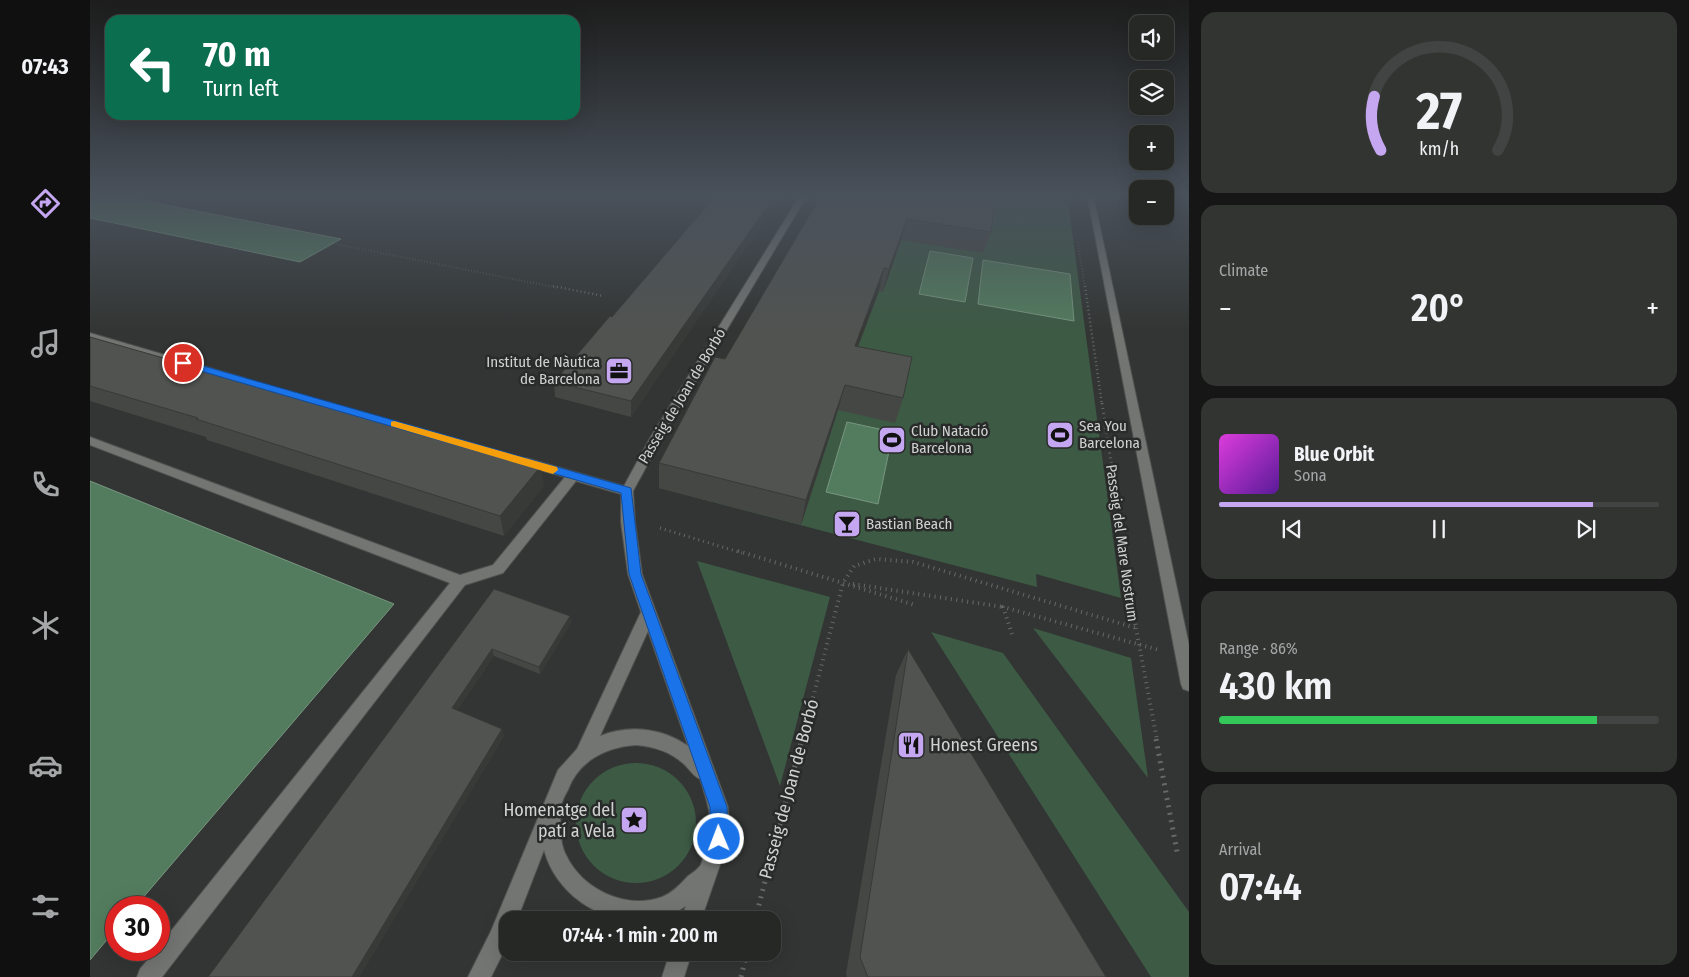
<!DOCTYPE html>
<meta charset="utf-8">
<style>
body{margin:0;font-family:"Fira Sans Condensed",sans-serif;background:#323432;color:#f1f3f6;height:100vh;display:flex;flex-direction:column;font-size:19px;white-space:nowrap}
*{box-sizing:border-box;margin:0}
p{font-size:16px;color:#a4a6a7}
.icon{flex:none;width:28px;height:28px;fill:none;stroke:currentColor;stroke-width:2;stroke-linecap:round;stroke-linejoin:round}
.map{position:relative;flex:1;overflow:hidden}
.side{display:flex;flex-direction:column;gap:12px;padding:12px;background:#151615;width:500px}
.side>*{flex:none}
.guide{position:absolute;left:15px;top:15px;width:475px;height:105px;border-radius:15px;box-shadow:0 5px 20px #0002,0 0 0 1px #424443;background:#0b6e4f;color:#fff;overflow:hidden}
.buttons{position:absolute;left:1039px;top:15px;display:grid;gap:10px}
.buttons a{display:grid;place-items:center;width:45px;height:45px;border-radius:10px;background:#262826;box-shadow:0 5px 20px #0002,0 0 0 1px #424443;font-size:25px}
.speed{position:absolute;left:15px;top:896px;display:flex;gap:10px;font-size:25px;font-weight:700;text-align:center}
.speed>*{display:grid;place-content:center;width:65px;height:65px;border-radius:50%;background:#262826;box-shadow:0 5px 20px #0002,0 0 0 1px #424443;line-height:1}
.speed .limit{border:8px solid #d22;background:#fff;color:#111}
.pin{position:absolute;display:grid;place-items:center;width:42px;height:42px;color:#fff;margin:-21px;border:2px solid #fff;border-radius:50%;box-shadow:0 1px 5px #0007}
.me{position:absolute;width:55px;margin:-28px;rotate:359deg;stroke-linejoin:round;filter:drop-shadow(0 0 4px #0008)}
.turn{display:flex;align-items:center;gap:18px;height:105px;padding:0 15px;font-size:22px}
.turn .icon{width:65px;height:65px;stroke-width:2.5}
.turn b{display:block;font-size:35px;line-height:42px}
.big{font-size:38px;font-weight:600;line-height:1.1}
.side .widget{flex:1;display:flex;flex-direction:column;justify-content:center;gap:8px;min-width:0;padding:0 18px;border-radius:15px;background:#323432}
.side .dial{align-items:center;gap:0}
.dial svg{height:130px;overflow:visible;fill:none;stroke:#424443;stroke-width:7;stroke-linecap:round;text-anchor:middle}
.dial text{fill:#f1f3f6;stroke:none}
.song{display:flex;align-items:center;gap:15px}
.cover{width:60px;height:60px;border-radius:8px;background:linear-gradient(135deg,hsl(300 70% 55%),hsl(270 70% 35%))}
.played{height:5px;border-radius:2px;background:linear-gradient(90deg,#c5a7f1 85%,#424443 85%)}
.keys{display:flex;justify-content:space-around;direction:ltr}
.heat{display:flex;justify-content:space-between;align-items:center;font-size:28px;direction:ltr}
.charge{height:8px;border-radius:4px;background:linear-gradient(90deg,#34c759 86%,#424443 0)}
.trip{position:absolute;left:409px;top:911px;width:282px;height:50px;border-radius:15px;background:#262826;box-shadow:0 5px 20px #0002,0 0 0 1px #424443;font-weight:600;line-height:50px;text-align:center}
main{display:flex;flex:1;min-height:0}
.menu{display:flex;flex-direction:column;width:90px;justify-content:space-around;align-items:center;background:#0f100f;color:#a4a6a7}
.menu .icon{width:35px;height:35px}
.menu .selected{color:#c5a7f1}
.menu b{font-size:22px;color:#f1f3f6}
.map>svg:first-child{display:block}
.green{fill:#3d5a45}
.water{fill:#537c5e;stroke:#789680}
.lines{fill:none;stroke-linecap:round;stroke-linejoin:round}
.minor-casing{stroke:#4e514f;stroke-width:2}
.path-far4{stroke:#666967;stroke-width:2;stroke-dasharray:0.5 2.5;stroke-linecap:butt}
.path-far3{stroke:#666967;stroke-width:2.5;stroke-dasharray:1 3;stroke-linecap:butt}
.path-far2{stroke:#666967;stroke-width:3;stroke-dasharray:1 4;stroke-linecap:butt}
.path-far1{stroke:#666967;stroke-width:4;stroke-dasharray:1 4.5;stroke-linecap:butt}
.path{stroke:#666967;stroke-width:5;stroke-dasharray:2 5.5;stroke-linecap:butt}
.minor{fill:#737573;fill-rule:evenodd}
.wall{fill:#454745}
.shaded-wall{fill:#383a38}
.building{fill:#505350;stroke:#383a38}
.route{fill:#1a73e8;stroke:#114b97}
.slow{fill:#f59e0b}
.labels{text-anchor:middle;stroke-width:5;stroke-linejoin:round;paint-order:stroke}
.poi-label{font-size:15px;fill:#d0d2d1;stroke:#282b29;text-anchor:start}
.street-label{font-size:15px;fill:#d0d2d1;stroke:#282b29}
.near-poi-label{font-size:18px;fill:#d0d2d1;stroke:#282b29;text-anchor:start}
.near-street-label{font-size:18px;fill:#d0d2d1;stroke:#282b29}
</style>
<main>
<nav class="menu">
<b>07:43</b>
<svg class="icon selected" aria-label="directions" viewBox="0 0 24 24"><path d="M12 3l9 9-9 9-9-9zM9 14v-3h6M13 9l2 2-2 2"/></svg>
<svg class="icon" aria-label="music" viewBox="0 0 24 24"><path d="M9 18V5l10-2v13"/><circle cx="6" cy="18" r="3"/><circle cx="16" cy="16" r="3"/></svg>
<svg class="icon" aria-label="phone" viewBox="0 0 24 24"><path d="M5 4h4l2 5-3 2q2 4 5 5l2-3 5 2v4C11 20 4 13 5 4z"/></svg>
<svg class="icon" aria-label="climate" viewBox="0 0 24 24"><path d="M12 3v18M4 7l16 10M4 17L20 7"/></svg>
<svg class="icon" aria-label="car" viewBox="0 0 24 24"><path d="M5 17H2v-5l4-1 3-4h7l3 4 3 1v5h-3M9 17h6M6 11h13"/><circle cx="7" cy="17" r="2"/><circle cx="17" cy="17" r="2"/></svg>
<svg class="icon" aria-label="filters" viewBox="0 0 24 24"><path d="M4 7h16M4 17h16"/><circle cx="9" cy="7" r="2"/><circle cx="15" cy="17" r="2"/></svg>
</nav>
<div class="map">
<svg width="1099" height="977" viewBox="0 0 1099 977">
<rect width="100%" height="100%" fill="#323533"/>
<!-- green -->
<g class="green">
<path d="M 741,194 L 977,194 L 1031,598 L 946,574 L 947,587 L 569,488 Z"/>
<path d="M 607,561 L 740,597 L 690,786 Z"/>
<path d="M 943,628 L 1041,658 L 1058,778 Z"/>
<path d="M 841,632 L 913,653 L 1099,912 L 1099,977 L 1061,977 Z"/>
<circle cx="546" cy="823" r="60"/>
</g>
<!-- water -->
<g class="water">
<path d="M 0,194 L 35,194 L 35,197 L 251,239 L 210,262 L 0,218 Z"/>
<path d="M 840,251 L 883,258 L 875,302 L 829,294 Z"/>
<path d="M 893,260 L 980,274 L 984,321 L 888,304 Z"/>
<path d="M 757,422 L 803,432 L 788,504 L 736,492 Z"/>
<path d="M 0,481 L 304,604 L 45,907 L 26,908 L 26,929 L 0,960 Z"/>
</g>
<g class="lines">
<!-- minor casing -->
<g class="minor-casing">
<g id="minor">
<path d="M 711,194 L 718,194 L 572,438 L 543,491 L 545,522 L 552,574 L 638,807 L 639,839 L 611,920 L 591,920 L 596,906 C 543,941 470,909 454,850 L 427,920 L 418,920 L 418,943 L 401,977 L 378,977 L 401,931 L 468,770 L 487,749 L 551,612 L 538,574 L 531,522 L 531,494 L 486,481 L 413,573 L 375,585 L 72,977 L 47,977 L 50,969 L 66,950 L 69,950 L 69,946 L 360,583 L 0,445 L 0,437 L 370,575 L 403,565 L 475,477 L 432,465 L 430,462 L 432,459 L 436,458 L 534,486 L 560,438 ZM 558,631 L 598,746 C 573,728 539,724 510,736 ZM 546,745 C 566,747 581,752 595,765 C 600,770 603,776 610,779 C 619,806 625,824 615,852 C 613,856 612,864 610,866 C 607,870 602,873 598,876 C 591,884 582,893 572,897 C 535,910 492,889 476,855 C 469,842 471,825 470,811 C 470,805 475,795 478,790 C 489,760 517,747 546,745 Z"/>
<path d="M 997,194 L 1003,194 L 1099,645 L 1099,691 L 1093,689 L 1091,684 Z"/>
<path d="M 0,333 L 154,378 L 155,380 L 154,382 L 146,382 L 0,339 Z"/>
<path d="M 580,952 L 602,952 L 594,977 L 572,977 Z"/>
</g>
</g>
<!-- path-far4 -->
<g class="path-far4">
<path d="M 988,242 L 995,288"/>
<path d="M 246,244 L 469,288"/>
</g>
<!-- path-far3 -->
<g class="path-far3">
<path d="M 463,286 L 513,296"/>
<path d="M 995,286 L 1012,405"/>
</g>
<!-- path-far2 -->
<g class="path-far2">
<path d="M 1012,403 L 1035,553"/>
<path d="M 570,528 L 652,553"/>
</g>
<!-- path-far1 -->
<g class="path-far1">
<path d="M 648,551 L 825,605"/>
<path d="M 763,584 L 913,607"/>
<path d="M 1046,628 L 1067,740"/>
<path d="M 922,634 L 913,607 L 1069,650"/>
<path d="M 712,740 L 753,583 L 764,566 L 786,559 L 823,562 L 1046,628 L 1034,551"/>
</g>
<!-- path -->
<g class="path">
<path d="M 1066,739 L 1088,857"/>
<path d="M 665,920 L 712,739"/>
<path d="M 651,977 L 657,952"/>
</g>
<!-- minor -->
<use href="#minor" class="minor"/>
</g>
<!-- wall -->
<g class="wall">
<path d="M 627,194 L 693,194 L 541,417 L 465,397 L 464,382 L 522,317 Z"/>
<path d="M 732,194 L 901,232 L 893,253 L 811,240 L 793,292 L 789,291 L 768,347 L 813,398 L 805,423 L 748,410 L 711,525 L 569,488 L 569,463 L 635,359 Z"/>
<path d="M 0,337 L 454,486 L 414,536 L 117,440 L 116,437 L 0,401 Z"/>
<path d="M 404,589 L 480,616 L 481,623 L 450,674 L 404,656 L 367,710 L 412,729 L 414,736 L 269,977 Z"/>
<path d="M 818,649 L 1016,977 L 757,977 L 756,974 L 806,675 Z"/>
</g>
<!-- shaded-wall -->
<g class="shaded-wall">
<path d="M 686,194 L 693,194 L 541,417 L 541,401 Z"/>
<path d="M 817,219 L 811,240 L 793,292 L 799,269 Z"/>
<path d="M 794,268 L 789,291 L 759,370 L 765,346 Z"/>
<path d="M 755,385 L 748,410 L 711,525 L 716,500 Z"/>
<path d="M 451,466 L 454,486 L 414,536 L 410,516 Z"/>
<path d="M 480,616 L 481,623 L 450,674 L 449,667 Z"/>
<path d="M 402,649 L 404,656 L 364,714 L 362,708 Z"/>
<path d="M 412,729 L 414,736 L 269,977 L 262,977 Z"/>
</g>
<!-- building -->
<g class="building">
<path d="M 627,194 L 686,194 L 541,401 L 464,382 L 520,316 L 522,317 Z"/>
<path d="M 732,194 L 906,194 L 901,232 L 817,219 L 799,269 L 794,268 L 765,346 L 822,357 L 813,398 L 755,385 L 716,500 L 569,463 L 625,357 L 635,359 Z"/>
<path d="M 0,337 L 451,466 L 410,516 L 106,419 L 108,418 L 0,386 Z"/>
<path d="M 404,589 L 480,616 L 449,667 L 402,649 L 362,708 L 412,729 L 262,977 L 118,977 Z"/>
<path d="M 818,649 L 879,750 L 1016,977 L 778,977 L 770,957 Z"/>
</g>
<!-- sky -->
<linearGradient id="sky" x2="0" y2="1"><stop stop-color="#1c1d1c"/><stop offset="0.59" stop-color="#49515b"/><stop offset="1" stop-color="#49515b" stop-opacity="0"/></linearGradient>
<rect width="1099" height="331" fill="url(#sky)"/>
<!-- route -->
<path class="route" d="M 90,361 L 96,361 L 541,488 L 551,574 L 637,807 L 638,839 L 635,845 L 629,848 L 623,845 L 620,839 L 620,807 L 539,574 L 531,493 L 90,365 Z"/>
<!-- slow -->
<path class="slow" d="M 304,421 L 467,467 L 468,470 L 463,474 L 301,426 L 301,422 Z"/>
<!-- icons -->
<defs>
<g id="office-square" transform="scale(1.4375)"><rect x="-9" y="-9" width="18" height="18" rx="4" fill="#c5a7f1" stroke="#282b29"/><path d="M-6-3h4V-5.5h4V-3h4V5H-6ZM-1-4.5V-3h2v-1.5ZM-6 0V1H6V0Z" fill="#111"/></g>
<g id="stadium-square" transform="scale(1.4375)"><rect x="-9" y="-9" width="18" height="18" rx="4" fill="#c5a7f1" stroke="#282b29"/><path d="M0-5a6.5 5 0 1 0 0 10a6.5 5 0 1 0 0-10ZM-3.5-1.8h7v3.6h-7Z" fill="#111"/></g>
<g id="bar-square" transform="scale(1.4375)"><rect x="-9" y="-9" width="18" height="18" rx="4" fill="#c5a7f1" stroke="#282b29"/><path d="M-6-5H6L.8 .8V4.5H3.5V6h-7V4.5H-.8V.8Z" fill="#111"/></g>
<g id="restaurant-square" transform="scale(1.4375)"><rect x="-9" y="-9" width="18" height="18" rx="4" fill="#c5a7f1" stroke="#282b29"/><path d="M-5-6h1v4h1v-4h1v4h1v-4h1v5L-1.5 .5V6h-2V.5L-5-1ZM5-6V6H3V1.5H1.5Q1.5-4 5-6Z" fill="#111"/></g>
<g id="sight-square" transform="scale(1.4375)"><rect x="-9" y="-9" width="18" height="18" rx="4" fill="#c5a7f1" stroke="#282b29"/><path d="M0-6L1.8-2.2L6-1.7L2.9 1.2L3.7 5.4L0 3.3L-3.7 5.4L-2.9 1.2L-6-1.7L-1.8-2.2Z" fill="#111"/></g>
</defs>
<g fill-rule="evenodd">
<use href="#office-square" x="529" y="371"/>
<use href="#stadium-square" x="970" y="435"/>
<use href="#stadium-square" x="802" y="440"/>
<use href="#bar-square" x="757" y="524"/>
<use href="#restaurant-square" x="821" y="745"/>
<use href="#sight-square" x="544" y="820"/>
</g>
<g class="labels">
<!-- poi labels -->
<g class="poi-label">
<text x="510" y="367" text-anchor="end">Institut de Nàutica<tspan x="510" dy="17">de Barcelona</tspan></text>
<text x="989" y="431">Sea You<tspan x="989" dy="17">Barcelona</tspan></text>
<text x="821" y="436">Club Natació<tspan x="821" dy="17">Barcelona</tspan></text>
<text x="776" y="529">Bastian Beach</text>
</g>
<!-- street labels -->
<g class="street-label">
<text transform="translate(592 396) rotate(-59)" y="5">Passeig de Joan de Borbó</text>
<text transform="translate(1032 543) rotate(82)" y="5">Passeig del Mare Nostrum</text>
</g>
<!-- near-poi labels -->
<g class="near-poi-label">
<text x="840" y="751">Honest Greens</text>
<text x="525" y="816" text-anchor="end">Homenatge del<tspan x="525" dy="21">patí a Vela</tspan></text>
</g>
<!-- near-street labels -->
<g class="near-street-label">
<text transform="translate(699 789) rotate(-75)" y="6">Passeig de Joan de Borbó</text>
</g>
</g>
</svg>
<div class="buttons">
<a><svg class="icon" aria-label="sound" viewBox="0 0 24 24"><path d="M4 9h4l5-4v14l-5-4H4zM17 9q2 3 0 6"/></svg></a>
<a><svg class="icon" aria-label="layers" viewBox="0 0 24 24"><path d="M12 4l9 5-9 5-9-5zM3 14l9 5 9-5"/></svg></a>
<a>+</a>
<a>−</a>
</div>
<div class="speed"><div class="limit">30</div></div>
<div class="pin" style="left:93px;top:363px;background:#d93025"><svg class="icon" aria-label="arrive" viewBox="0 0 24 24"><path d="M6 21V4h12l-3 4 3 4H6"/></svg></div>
<svg class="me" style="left:629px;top:839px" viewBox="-20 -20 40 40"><circle r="17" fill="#1a73e8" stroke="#fff" stroke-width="3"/><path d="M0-11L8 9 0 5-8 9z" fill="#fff"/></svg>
<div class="trip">07:44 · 1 min · 200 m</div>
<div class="guide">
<div class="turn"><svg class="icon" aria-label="left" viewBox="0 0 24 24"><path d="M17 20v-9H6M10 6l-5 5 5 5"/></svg><div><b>70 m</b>Turn left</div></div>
</div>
</div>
<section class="side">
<div class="widget dial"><svg viewBox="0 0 100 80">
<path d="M14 69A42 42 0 1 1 86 69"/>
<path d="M14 69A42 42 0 0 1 10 36" stroke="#c5a7f1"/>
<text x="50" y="56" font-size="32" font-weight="700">27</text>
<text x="50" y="72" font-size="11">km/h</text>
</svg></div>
<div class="widget"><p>Climate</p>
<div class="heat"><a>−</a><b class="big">20°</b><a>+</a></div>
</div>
<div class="widget">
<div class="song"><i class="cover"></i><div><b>Blue Orbit</b><p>Sona</p></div></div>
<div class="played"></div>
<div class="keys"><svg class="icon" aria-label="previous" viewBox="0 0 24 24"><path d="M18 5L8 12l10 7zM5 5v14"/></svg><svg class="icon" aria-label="pause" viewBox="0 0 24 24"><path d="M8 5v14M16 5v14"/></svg><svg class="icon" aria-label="next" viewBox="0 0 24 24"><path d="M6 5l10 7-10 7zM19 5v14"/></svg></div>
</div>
<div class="widget"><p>Range · 86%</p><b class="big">430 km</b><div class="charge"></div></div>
<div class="widget"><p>Arrival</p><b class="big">07:44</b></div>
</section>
</main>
